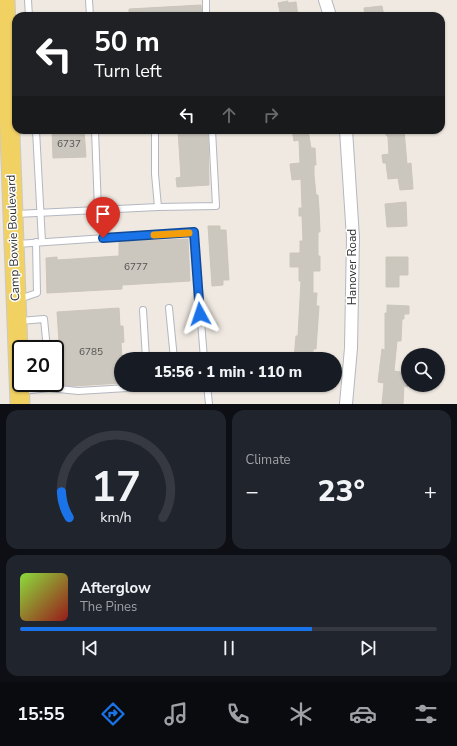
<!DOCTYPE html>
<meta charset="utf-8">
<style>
body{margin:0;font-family:"Nunito Sans",sans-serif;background:#20242c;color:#f1f3f6;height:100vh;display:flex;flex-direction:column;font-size:15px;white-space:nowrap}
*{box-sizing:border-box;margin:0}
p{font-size:13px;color:#9ea1a6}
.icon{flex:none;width:22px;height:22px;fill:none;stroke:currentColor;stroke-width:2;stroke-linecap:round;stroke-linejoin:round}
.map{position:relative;height:404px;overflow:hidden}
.details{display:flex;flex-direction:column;gap:6px;padding:6px;background:#0d0f14;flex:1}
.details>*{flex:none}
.banner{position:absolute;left:12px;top:12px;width:433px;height:122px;border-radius:12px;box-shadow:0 1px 3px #0004;background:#202124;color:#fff;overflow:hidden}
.tools{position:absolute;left:401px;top:348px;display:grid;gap:8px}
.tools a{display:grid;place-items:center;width:44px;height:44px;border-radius:50%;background:#171b24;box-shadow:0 1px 3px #0004;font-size:20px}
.speed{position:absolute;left:12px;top:340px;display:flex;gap:8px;font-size:20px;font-weight:700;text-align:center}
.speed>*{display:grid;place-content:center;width:52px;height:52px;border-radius:50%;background:#171b24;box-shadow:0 1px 3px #0004;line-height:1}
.speed .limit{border:2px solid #111;border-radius:6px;background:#fff;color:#111}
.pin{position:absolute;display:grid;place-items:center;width:34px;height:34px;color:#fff;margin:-41px -17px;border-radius:50% 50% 50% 0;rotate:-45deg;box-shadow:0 0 4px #0007}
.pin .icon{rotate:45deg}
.me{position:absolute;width:44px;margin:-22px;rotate:355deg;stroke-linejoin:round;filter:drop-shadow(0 0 3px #0008)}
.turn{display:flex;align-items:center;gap:14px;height:84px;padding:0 16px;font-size:18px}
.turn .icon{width:52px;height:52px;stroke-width:2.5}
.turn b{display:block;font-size:28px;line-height:34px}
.lanes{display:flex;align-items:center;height:38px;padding:0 16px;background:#0003;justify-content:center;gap:20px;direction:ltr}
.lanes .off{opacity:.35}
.big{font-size:30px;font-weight:800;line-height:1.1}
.details .card{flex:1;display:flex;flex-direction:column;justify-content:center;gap:6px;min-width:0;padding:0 14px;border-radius:12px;background:#20242c}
.details .dial{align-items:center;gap:0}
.dial svg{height:104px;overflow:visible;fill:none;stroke:#363941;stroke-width:7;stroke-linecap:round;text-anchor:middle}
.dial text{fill:#f1f3f6;stroke:none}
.song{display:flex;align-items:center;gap:12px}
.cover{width:48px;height:48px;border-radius:6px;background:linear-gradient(135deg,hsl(90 70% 55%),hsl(0 70% 35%))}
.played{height:4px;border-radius:2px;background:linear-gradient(90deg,#1a73e8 70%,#363941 70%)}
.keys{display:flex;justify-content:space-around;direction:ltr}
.heat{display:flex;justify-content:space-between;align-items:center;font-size:22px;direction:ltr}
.details .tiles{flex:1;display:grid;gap:6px;grid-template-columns:1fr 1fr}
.card:last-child{grid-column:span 2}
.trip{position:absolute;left:114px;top:352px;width:228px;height:40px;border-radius:20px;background:#171b24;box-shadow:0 1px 3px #0004;font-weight:800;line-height:40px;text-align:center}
.tabs{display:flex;height:64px;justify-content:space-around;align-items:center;background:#090b0e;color:#9ea1a6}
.tabs .icon{width:28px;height:28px}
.tabs .on{color:#1a73e8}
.tabs b{font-size:18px;color:#f1f3f6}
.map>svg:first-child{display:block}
.building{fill:#cbc7bf;stroke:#cbc5ba}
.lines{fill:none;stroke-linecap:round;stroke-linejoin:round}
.service-casing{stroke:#b4b7c1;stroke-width:8}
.minor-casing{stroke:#b4b7c1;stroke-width:14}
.primary-casing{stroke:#c9c9c9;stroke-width:21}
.service{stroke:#fff;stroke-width:6}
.minor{stroke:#fff;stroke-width:12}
.primary{stroke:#f2d163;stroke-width:19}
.route-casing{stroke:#114b97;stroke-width:10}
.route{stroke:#1a73e8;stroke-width:7}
.slow{stroke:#f59e0b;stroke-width:7}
.labels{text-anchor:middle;stroke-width:3;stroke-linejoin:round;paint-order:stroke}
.number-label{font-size:10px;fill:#555452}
.street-label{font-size:12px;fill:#2e2e2e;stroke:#fff}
</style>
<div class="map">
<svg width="457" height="404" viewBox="0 0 457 404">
<rect width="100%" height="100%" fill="#efe9e1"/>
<!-- building -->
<g class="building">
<path d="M 288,1 L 288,3 L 296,2 L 298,16 L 281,16 L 278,3 Z"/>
<path d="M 201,5 L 202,16 L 129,16 L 129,9 Z"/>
<path d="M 382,6 L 384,16 L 365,16 L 364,8 Z"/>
<path d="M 52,130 L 84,130 L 86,157 L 53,158 Z"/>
<path d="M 178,130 L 208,130 L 209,185 L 177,187 L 176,178 L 181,177 Z"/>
<path d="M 292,130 L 308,130 L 311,148 L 315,148 L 316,165 L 314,165 L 314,175 L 316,195 L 318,195 L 319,209 L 320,232 L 318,232 L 318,256 L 320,256 L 320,271 L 313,271 L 313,293 L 317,293 L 316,306 L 319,306 L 316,349 L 313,349 L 313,359 L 294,359 L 296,336 L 298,336 L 301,281 L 299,281 L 299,267 L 290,267 L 290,253 L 300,253 L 300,241 L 303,241 L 302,216 L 299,216 L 299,208 L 302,208 L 301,179 L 292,180 L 290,164 L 300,163 L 299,140 L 294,141 Z"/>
<path d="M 382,130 L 404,130 L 407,164 L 411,163 L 413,189 L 400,190 L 398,178 L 388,179 L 386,163 L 383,163 L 382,155 L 389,154 L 388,137 Z"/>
<path d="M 406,202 L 407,226 L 387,227 L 385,204 Z"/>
<path d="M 208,226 L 220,226 L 220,230 L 226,230 L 229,280 L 223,280 L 223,285 L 212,286 Z"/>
<path d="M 188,239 L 190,281 L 122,285 L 122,289 L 47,293 L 46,258 L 57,257 L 57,260 L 119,256 L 119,242 Z"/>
<path d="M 386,257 L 408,257 L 408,275 L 399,275 L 399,287 L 386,287 Z"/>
<path d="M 387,305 L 409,306 L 409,314 L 404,314 L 404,319 L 402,319 L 401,341 L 397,341 L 394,371 L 408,373 L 408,387 L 404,386 L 403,404 L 382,404 L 384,383 L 378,382 L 382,349 L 385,350 L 385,313 L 387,313 Z"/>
<path d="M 119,308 L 120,326 L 123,326 L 124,342 L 121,343 L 122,359 L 121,359 L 121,383 L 73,386 L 62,385 L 57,312 Z"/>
</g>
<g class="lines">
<!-- service casing -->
<g class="service-casing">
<g id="service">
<path d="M 28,0 L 29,16"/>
<path d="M 89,0 L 90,16"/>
<path d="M 206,0 L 206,16"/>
<path d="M 36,130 L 42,242"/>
<path d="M 95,130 L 98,210"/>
<path d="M 158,207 L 216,206 L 212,130"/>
<path d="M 16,214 L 158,207 L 155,174 L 155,130"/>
<path d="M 17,244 L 194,232 L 204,359"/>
<path d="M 19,299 L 37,293 L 36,242"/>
<path d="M 169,308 L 174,359"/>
<path d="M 143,310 L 146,359"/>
<path d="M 20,321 L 44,319 L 47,349"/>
<path d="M 207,385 L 209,404"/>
<path d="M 49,388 L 78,391 L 177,385"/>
<path d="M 22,391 L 49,388 L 49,383"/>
</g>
</g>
<!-- minor casing -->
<g class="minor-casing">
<g id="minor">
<path d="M 325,0 L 330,16"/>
<path d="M 346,130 L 353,238 L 351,348 L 346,404"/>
</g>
</g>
<!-- primary casing -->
<g class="primary-casing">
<path id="primary" d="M 5,0 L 20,404"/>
</g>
<!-- service -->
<use href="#service" class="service"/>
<!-- minor -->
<use href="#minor" class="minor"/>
<!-- primary -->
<use href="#primary" class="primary"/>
</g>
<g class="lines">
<!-- route casing -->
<g class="route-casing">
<path id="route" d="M 103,238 L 194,232 L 200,314"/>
</g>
<!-- route -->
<use href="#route" class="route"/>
<!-- slow -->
<path class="slow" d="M 154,235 L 189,233"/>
</g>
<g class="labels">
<!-- number labels -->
<g class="number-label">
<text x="69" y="147">6737</text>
<text x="136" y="270">6777</text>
<text x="91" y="355">6785</text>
</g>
<!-- street labels -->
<g class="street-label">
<text transform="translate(13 238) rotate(-92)" y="4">Camp Bowie Boulevard</text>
<text transform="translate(352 267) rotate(-90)" y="4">Hanover Road</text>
</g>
</g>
</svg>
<div class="tools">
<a><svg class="icon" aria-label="search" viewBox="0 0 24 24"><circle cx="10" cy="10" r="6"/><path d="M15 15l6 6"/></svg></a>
</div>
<div class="speed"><div class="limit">20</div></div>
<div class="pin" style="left:103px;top:238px;background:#d93025"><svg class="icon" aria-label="arrive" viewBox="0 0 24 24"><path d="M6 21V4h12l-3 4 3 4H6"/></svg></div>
<svg class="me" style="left:200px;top:314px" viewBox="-20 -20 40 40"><path d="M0-17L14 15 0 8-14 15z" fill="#1a73e8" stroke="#fff" stroke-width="4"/></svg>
<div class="trip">15:56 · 1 min · 110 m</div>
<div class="banner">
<div class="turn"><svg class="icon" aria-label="left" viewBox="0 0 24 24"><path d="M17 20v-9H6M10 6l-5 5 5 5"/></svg><div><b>50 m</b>Turn left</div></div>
<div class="lanes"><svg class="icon" aria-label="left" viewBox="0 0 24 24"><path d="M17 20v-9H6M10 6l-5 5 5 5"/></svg><svg class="icon off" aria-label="ahead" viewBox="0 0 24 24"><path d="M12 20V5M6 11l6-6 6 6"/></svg><svg class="icon off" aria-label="right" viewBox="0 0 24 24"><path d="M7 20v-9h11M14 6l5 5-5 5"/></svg></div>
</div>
</div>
<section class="details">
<div class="tiles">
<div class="card dial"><svg viewBox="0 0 100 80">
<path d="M14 69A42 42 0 1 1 86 69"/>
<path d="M14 69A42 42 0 0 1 8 49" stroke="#1a73e8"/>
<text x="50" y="56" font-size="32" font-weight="700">17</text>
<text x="50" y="72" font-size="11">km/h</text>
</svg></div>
<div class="card"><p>Climate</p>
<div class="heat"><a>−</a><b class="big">23°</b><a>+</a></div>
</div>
<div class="card">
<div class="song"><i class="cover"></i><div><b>Afterglow</b><p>The Pines</p></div></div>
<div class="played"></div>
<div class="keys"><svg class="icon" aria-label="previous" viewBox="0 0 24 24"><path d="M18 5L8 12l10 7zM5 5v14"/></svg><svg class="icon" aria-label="pause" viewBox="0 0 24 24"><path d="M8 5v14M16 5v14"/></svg><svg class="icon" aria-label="next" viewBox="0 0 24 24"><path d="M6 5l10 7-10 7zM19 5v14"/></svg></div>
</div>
</div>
</section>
<nav class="tabs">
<b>15:55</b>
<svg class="icon on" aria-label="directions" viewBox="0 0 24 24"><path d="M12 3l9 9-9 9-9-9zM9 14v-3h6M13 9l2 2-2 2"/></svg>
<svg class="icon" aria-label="music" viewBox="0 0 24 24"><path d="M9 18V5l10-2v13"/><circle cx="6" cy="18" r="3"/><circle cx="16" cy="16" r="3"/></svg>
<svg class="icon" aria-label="phone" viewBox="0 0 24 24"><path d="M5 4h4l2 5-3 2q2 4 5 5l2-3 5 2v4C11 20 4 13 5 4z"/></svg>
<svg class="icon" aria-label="climate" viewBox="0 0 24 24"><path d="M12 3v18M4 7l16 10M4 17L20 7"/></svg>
<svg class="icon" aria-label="car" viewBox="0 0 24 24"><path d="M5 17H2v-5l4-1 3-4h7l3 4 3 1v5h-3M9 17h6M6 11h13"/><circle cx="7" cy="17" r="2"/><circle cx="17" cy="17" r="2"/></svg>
<svg class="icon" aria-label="filters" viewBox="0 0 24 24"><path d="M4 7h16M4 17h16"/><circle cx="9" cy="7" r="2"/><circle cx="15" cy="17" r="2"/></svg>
</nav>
